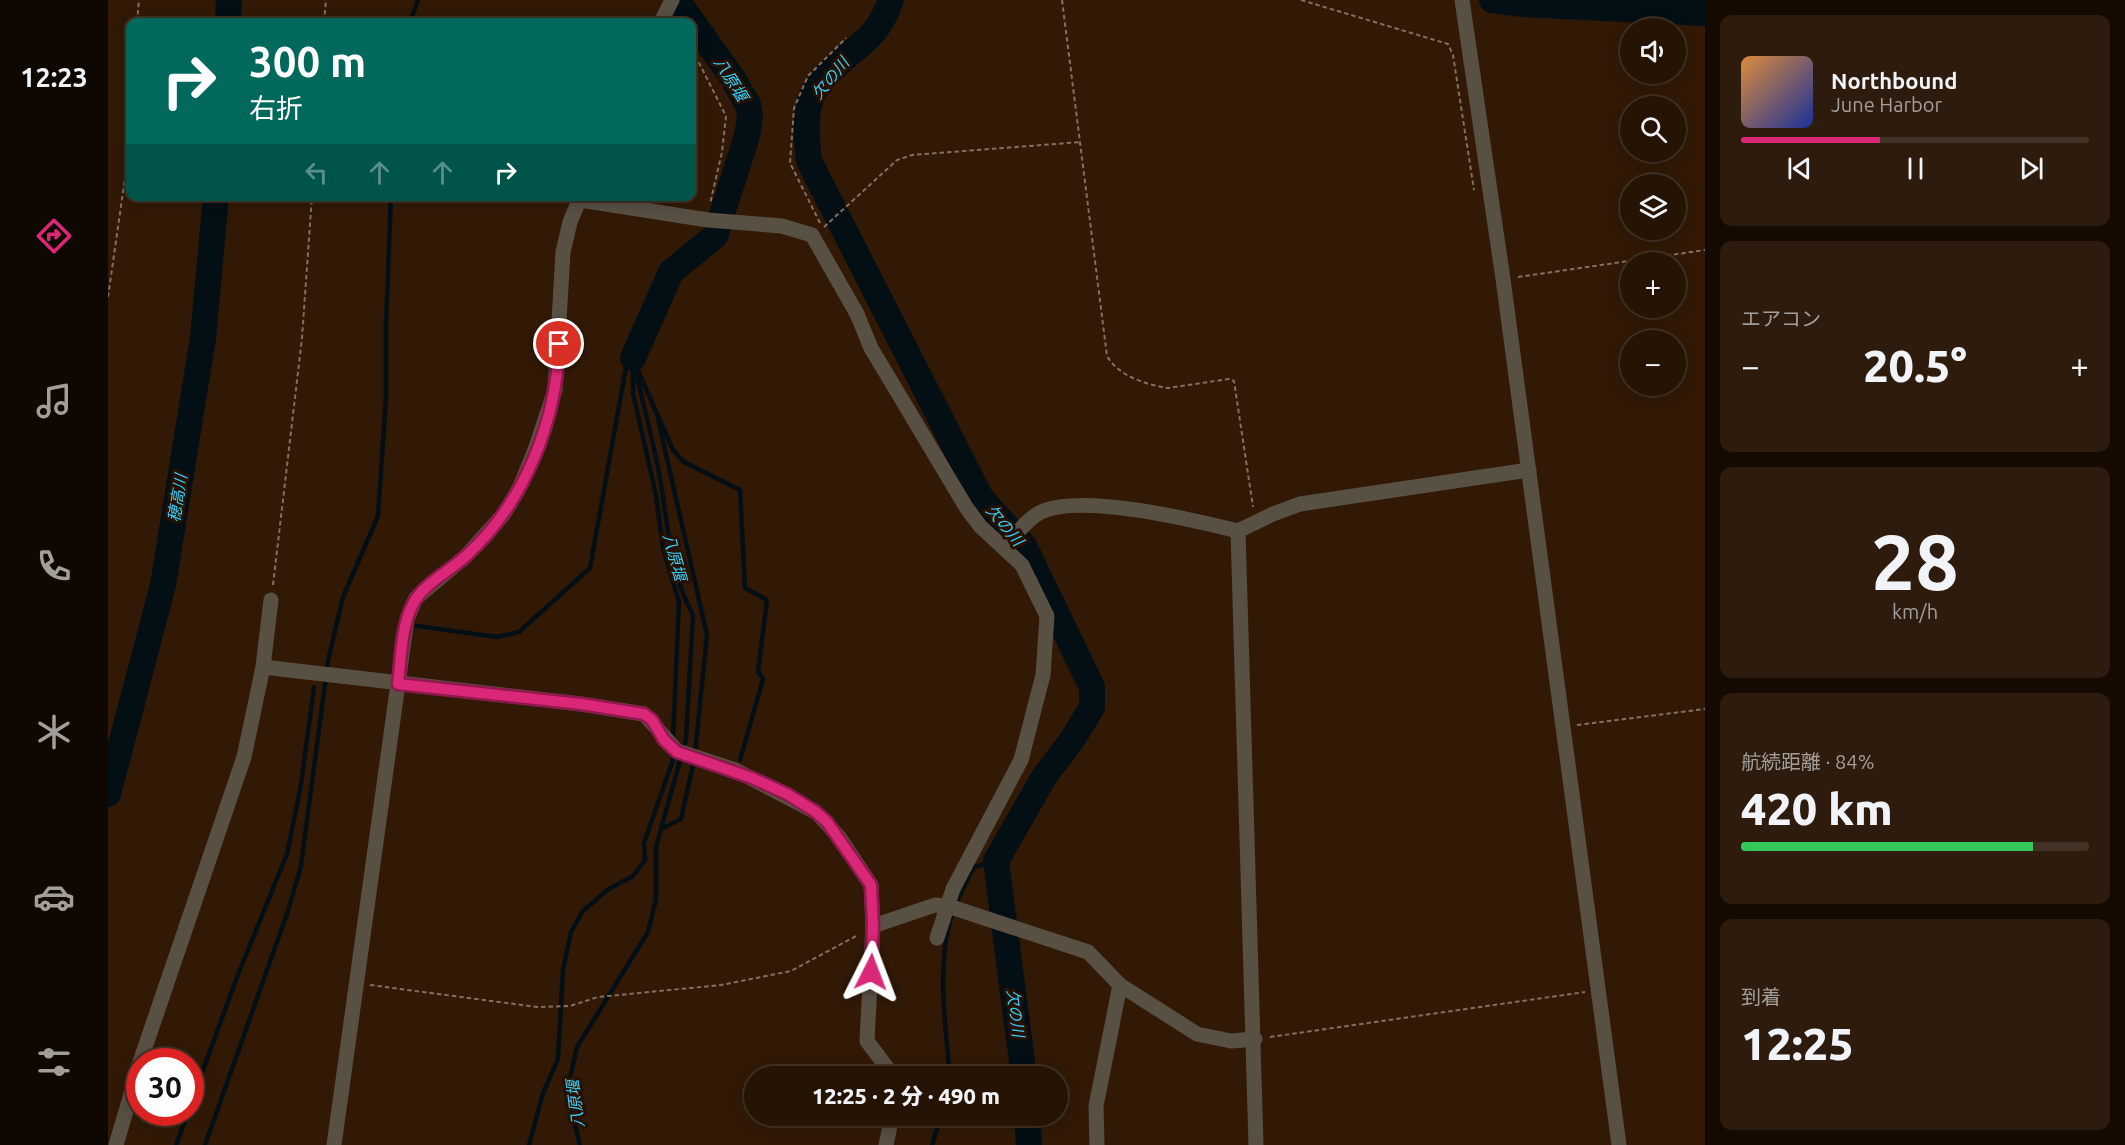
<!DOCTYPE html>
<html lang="ja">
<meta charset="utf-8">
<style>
body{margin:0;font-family:Ubuntu,"Noto Sans JP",sans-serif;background:#2d1c0e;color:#f1f3f6;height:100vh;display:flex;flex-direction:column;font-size:22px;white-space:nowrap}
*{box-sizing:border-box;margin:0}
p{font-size:20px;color:#a39e9a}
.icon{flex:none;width:33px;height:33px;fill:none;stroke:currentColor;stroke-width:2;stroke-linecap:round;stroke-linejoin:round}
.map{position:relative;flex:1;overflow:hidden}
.details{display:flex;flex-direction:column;gap:15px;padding:15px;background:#140a02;width:420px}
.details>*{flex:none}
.banner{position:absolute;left:18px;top:18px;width:570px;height:183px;border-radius:12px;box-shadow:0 3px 15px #0003,0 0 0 2px #423226;background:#00695c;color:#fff;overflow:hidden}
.buttons{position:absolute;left:1512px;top:18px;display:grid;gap:12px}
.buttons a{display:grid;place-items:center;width:66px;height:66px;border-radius:50%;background:#251304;box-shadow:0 3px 15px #0003,0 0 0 2px #423226;font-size:30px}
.speed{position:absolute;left:18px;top:1048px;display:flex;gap:12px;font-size:30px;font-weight:700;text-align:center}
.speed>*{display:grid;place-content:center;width:78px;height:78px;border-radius:50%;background:#251304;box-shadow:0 3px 15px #0003,0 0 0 2px #423226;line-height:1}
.speed .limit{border:9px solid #d22;background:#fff;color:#111}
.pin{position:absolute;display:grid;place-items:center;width:51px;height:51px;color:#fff;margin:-26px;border:3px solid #fff;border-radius:50%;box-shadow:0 2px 6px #0007}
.me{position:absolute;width:66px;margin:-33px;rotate:3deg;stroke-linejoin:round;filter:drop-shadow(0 0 4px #0008)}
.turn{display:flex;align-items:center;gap:21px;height:126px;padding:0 24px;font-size:27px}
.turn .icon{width:78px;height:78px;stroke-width:2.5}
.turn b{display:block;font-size:42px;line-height:51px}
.lanes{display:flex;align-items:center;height:57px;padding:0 24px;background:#0003;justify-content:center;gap:30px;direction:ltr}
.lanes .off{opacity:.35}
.big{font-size:45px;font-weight:800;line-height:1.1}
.details .tile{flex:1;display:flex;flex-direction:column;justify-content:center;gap:9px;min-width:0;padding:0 21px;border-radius:12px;background:#2d1c0e}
.details .dial{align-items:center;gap:0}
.dial b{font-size:78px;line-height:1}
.song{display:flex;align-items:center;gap:18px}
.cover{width:72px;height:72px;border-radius:9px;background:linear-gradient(135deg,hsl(30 70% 55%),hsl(230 70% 35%))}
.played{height:6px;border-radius:3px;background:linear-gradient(90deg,#db2777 40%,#423226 40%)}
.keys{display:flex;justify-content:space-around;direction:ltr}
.heat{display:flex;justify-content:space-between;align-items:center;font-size:33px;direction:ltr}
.charge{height:9px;border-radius:4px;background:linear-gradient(90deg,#34c759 84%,#423226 0)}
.trip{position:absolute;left:636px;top:1066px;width:324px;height:60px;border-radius:30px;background:#251304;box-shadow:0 3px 15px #0003,0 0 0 2px #423226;font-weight:800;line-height:60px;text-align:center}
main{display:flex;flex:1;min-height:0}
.dock{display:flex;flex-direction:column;width:108px;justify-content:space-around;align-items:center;background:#0f0802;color:#a39e9a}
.dock .icon{width:42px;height:42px}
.dock .current{color:#db2777}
.dock b{font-size:27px;color:#f1f3f6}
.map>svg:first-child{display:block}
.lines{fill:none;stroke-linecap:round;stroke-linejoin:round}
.stream{stroke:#030f14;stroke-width:4.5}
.river{stroke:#030f14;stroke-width:26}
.path{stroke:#846f5f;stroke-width:2;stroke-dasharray:4.5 3;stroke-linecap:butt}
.minor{stroke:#595044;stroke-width:15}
.route-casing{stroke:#8e194d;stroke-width:15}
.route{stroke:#db2777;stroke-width:10}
.labels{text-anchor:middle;stroke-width:6;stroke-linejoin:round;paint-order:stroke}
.water-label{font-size:16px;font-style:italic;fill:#35d1ff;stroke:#261000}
</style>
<main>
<nav class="dock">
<b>12:23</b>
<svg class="icon current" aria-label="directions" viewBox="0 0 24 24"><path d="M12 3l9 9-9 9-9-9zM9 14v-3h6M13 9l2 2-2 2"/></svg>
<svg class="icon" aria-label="music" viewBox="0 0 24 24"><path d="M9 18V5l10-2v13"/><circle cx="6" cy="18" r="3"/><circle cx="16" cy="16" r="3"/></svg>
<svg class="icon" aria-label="phone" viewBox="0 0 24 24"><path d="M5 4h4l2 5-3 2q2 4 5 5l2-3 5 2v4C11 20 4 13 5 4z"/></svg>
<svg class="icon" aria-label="climate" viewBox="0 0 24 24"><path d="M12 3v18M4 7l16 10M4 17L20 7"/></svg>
<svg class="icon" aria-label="car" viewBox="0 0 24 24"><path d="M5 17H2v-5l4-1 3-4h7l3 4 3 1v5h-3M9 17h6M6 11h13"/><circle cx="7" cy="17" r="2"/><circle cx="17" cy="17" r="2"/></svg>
<svg class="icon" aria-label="filters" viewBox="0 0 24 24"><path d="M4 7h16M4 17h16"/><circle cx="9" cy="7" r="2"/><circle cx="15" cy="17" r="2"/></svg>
</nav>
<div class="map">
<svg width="1597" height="1145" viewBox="0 0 1597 1145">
<rect width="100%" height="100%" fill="#311906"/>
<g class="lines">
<!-- stream -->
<g class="stream">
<path d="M 302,22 L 310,0"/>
<path d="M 525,358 L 525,393 L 548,495 L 555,548 L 571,602 L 565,739"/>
<path d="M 528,366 L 565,450 L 576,462 L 632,490 L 637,588 L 659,600 L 650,672 L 655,679 L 632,760"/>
<path d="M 550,419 L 599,635 L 587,753"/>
<path d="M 309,626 L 389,637 L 411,632 L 482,568 L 518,367 L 525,358"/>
<path d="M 553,829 L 573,819 L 586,761"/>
<path d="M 842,1077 C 838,1034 830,972 840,930 C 845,908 855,887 866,867 L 888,861"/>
<path d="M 82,1106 L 129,977 L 179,854 L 193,785 L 206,687"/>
<path d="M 68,1145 L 80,1113"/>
<path d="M 97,1145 L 180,911 L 193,866 L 220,661 L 235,597 L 270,516 L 278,398 L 278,324 L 283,196"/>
<path d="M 421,1145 L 435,1093 L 450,1059 L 455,970 L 463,932 L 474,912 L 499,890 L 525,876 L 537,860 L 536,843 L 565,760 L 565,751"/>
<path d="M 472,1145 L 464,1113 L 462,1078 L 469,1047 L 540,932 L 548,899 L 548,847 L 578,739 L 585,615 C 562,572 561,531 553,485 C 547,445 535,406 527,367"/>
<path d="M 824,1145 L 833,1116"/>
</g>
<!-- river -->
<g class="river">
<path d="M 783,0 C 778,14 770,29 759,39 C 738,59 705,78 700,109 C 697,126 699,144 701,161 L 873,498 L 916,546 L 984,687 L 984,707 L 964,740 L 936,777 L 888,861 L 916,1077"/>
<path d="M 1384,0 L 1415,4 L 1597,13"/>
<path d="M 120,22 L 121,0"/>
<path d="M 525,358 L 563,272 L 607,236 L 639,136 L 642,117 L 640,105 L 624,77 L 569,0"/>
<path d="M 0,794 L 55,585 L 95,338 L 108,196"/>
<path d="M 919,1116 L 921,1145"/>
</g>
<!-- path -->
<g class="path">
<path d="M 954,0 L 999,356 C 1010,376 1039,385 1060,388 L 1121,379 L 1126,381 L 1145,507"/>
<path d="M 1193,0 L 1340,44 L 1345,55 L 1366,190"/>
<path d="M 29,22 L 31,0"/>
<path d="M 216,22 L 218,0"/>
<path d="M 584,49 L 618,116 L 614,152 L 602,204"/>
<path d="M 712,223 L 682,163 L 686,108 L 700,76 L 738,38"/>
<path d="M 716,227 L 789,160 L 804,155 L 973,142"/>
<path d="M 1410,277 L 1597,250"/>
<path d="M 0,297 L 17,178 L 22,106"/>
<path d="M 165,585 L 194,338 L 204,196"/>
<path d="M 1469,725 L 1597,709"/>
<path d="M 262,985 L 429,1007 L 462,1006 L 490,997 L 613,985 L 683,971 L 750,935"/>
<path d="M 1162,1037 L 1477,992"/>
</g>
<!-- minor -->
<g class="minor">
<path d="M 1354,0 L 1395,279 L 1511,1145"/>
<path d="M 553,22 L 564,0"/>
<path d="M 472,200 L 600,220 L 674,226 L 704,235 L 749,314 L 763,348 L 858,507 L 872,526 L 914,565 L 939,616 L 935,675 L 913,760 L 845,889 L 829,938"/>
<path d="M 1130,531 L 1148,1145"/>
<path d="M 896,547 C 907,536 920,518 933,512 C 975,493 1085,520 1130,531 L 1165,514 L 1192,504 L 1421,470"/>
<path d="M 155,667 L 473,704 L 536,714 L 569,751 L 627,770 L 708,812 L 731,837 L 763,885 L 765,926 L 759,1041 L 786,1077"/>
<path d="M 765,926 L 827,905 L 843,907 L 980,952 L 1012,985 L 1089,1034 L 1123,1041 L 1147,1039"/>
<path d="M 32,1062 L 136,757 L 155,667 L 163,600"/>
<path d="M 8,1145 L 32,1064"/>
<path d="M 226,1145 L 299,619 L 308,598 L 358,556 L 395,515 L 411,489 L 427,450 L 447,390 L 455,252 L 462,222 L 473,196"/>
<path d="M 778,1145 L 784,1116"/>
<path d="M 989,1145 L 988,1106 L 1012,985"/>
</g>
</g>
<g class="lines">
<!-- route casing -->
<g class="route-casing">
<path id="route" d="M 451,344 C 449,421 416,503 359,555 C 342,571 315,584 305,604 C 293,627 293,659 290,684 L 473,704 L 536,714 L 544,720 L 556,740 L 569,752 L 644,778 L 679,794 L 708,812 L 719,822 L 763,885 L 765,926 L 763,972"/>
</g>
<!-- route -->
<use href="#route" class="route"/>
</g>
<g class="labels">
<!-- water labels -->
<g class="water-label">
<text transform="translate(722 78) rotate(-51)" y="6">欠の川</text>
<text transform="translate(623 79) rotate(58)" y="6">八原堰</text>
<text transform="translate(69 498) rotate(-81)" y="6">穂高川</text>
<text transform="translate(897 525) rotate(50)" y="6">欠の川</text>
<text transform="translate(567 557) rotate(75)" y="6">八原堰</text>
<text transform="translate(908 1013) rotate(83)" y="6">欠の川</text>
<text transform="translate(467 1104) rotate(-97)" y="6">八原堰</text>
</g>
</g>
</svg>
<div class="buttons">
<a><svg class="icon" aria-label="sound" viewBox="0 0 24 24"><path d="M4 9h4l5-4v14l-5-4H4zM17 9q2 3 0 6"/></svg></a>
<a><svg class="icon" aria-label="search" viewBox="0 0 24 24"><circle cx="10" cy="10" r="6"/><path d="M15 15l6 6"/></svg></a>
<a><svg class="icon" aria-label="layers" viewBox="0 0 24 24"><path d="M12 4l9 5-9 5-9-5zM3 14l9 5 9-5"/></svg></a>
<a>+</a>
<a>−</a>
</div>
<div class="speed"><div class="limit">30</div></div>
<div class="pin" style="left:451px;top:344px;background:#d93025"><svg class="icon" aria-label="arrive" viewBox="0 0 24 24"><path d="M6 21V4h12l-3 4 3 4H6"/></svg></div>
<svg class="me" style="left:763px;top:972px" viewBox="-20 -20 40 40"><path d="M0-17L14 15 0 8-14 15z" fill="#db2777" stroke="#fff" stroke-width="4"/></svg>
<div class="trip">12:25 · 2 分 · 490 m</div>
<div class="banner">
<div class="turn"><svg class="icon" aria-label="right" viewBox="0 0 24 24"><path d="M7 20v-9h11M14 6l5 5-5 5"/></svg><div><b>300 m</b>右折</div></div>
<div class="lanes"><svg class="icon off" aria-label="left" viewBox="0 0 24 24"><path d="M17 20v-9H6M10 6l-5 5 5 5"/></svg><svg class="icon off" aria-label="ahead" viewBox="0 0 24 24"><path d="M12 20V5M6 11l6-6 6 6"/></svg><svg class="icon off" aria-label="ahead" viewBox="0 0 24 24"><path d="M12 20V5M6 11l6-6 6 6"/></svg><svg class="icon" aria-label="right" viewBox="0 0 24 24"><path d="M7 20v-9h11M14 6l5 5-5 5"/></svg></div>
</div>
</div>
<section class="details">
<div class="tile">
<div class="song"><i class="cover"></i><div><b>Northbound</b><p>June Harbor</p></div></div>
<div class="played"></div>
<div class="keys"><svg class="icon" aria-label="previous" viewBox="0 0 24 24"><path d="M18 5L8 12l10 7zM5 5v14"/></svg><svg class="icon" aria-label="pause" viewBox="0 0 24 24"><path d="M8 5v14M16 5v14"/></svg><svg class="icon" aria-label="next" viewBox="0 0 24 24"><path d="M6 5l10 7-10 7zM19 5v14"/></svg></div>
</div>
<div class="tile"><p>エアコン</p>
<div class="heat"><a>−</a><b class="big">20.5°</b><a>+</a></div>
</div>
<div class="tile dial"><b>28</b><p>km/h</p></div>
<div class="tile"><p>航続距離 · 84%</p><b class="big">420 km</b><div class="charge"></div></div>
<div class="tile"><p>到着</p><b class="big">12:25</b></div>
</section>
</main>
